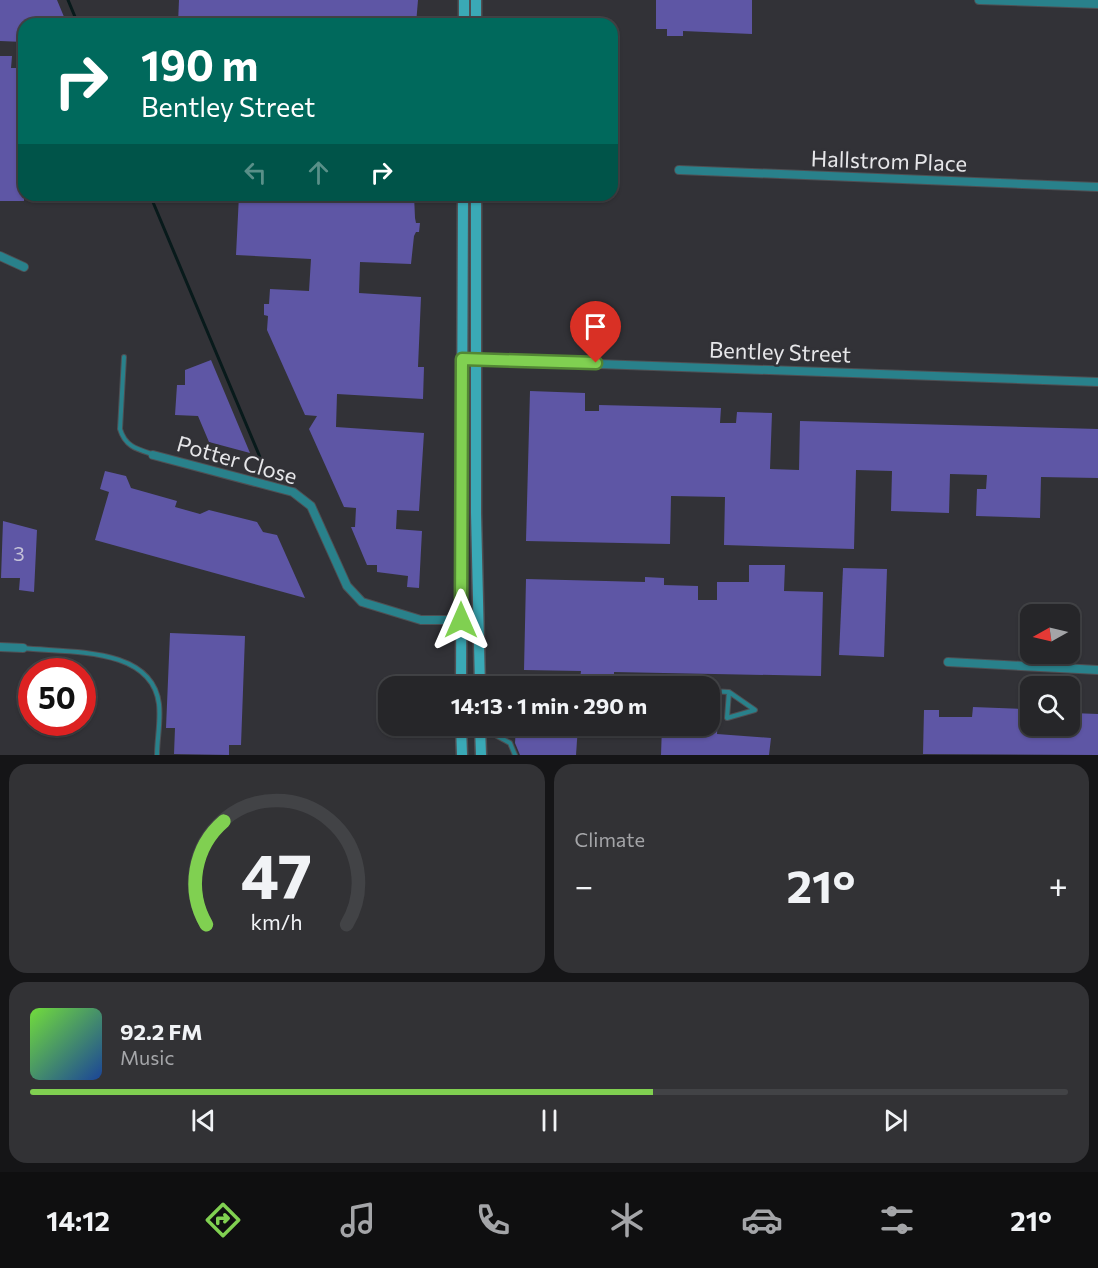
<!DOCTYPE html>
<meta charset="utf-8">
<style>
body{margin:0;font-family:Commissioner,sans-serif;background:#323235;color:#f1f3f6;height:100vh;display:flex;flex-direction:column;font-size:22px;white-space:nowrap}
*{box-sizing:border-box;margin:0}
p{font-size:20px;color:#a4a5a8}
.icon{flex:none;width:33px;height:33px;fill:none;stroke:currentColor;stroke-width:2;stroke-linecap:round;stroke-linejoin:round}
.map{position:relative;height:755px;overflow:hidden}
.side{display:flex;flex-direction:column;gap:9px;padding:9px;background:#151517;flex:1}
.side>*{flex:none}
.banner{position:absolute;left:18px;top:18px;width:600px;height:183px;border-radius:18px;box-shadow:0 2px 4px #0004,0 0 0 2px #424346;background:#00695c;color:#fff;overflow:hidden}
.needle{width:39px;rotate:262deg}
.controls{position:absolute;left:1020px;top:604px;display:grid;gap:12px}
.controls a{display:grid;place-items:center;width:60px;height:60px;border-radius:12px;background:#262629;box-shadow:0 2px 4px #0004,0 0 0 2px #424346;font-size:30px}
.speed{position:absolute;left:18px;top:658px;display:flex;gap:12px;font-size:30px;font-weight:700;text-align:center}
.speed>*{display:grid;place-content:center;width:78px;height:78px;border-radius:50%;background:#262629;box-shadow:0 2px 4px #0004,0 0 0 2px #424346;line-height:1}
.speed .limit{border:9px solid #d22;background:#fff;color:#111}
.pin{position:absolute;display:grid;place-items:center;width:51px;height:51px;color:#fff;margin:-62px -26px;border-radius:50% 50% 50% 0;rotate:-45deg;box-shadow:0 0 6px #0007}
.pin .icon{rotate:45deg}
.me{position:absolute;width:66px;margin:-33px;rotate:0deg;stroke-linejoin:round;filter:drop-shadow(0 0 4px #0008)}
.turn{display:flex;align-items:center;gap:21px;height:126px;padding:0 24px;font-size:27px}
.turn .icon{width:78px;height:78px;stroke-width:2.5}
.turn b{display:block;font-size:42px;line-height:51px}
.lanes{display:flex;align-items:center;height:57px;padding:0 24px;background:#0003;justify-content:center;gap:30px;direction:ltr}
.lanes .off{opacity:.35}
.big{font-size:45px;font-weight:700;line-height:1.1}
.side .card{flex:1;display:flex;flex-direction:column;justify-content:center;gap:9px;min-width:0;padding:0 21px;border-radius:18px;background:#323235}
.side .dial{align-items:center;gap:0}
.dial svg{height:156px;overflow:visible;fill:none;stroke:#424346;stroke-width:7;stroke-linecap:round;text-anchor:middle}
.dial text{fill:#f1f3f6;stroke:none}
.song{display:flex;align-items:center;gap:18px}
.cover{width:72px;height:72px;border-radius:9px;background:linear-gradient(135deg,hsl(100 70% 55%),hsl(220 70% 35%))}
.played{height:6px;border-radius:3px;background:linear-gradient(90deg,#80d051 60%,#424346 60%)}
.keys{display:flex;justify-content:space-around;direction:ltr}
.heat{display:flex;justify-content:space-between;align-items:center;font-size:33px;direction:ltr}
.side .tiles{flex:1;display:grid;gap:9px;grid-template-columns:1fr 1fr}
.card:last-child{grid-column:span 2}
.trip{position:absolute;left:378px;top:676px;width:342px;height:60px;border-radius:18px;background:#262629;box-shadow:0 2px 4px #0004,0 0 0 2px #424346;font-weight:700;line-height:60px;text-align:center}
.tabs{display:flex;height:96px;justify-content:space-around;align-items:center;background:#0f0f10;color:#a4a5a8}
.tabs .icon{width:42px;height:42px}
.tabs .current{color:#80d051}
.tabs b{font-size:27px;color:#f1f3f6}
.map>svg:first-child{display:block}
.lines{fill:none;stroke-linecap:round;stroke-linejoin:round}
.stream{stroke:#081a1b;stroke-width:3}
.building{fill:#5e56a5}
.service-casing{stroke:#4f4f53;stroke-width:6}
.minor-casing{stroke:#4f4f53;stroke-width:10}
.secondary-casing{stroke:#4f4f53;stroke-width:13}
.service{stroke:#29818b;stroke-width:4}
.minor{stroke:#29818b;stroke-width:8}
.secondary{stroke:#3aa9b6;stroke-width:10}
.route-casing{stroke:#538735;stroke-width:15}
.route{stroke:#80d051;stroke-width:10}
.labels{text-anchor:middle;stroke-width:5;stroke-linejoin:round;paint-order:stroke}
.number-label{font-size:20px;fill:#c4c2d8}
.street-label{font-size:22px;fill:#e6e6e9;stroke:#323237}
</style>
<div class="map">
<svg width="1098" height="755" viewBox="0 0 1098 755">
<rect width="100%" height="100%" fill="#323237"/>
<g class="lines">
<!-- stream -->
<g class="stream">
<path d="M 68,0 L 78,24"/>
<path d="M 150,195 L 265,469"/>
</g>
</g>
<!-- building -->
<g class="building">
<path d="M 0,0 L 57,0 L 67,24 L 24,24 L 24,42 L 0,41 Z"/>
<path d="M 179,0 L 418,0 L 416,24 L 178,24 Z"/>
<path d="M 656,0 L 752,0 L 752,34 L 683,31 L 683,36 L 667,36 L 667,29 L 656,29 Z"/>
<path d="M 0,56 L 12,56 L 11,68 L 24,68 L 24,201 L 0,201 Z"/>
<path d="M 239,195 L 414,195 L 415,218 L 416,223 L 420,223 L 419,232 L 416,232 L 414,236 L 411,264 L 360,262 L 359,293 L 421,297 L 418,367 L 424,367 L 423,399 L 337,394 L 336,427 L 424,433 L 419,511 L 397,510 L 396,529 L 422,531 L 419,588 L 407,587 L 408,576 L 377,572 L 377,565 L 367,565 L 351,527 L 355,527 L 356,508 L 344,507 L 309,429 L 317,416 L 305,415 L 267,330 L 268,316 L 264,315 L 264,304 L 269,304 L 270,289 L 309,291 L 311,259 L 236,255 Z"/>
<path d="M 211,360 L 250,453 L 209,442 L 198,416 L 175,415 L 177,385 L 185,385 L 185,370 Z"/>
<path d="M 530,391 L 585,393 L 585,411 L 599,411 L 599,405 L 721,408 L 720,423 L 736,423 L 737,412 L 772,413 L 770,469 L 799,470 L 800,421 L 1098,429 L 1098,478 L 1041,477 L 1040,518 L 976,516 L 977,489 L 986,489 L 987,475 L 950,474 L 949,513 L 891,511 L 892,471 L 856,470 L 854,549 L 724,545 L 725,497 L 671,496 L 670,544 L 526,541 Z"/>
<path d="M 105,471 L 126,476 L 131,488 L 177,501 L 175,507 L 200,514 L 209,510 L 257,522 L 263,532 L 277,535 L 305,598 L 95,540 L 109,492 L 100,489 Z"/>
<path d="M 3,521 L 37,530 L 34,592 L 19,590 L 20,578 L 1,578 Z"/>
<path d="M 749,565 L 785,565 L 784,591 L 823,592 L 821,676 L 614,672 L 614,681 L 580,679 L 581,671 L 524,670 L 526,579 L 645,582 L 645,577 L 664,578 L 664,585 L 698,586 L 698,600 L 717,600 L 717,582 L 749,582 Z"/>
<path d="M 843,568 L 887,569 L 884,657 L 839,655 Z"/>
<path d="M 170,633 L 245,636 L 241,745 L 229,745 L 229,755 L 174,754 L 175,728 L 166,728 Z"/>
<path d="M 710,701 L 719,702 L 717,734 L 771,738 L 769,755 L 661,755 L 662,726 L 710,726 Z"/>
<path d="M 973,707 L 1023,709 L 1023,716 L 1030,717 L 1030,726 L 1070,726 L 1072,713 L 1098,714 L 1098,755 L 923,754 L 924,710 L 939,710 L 939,717 L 972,717 Z"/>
<path d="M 516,726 L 578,726 L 576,755 L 520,755 L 515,743 Z"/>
</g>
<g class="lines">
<!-- service casing -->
<g class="service-casing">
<g id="service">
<path d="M 124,357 L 120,429 C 125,446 136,449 152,454"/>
<path d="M 23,648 C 68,653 152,646 159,704 C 161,721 157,739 157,755"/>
<path d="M 481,683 L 518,679 L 646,687"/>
<path d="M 710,691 L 729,692 L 755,710 L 727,718 L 729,692"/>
<path d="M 481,727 L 510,743 L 515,755"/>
</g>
</g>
<!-- minor casing -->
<g class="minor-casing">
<g id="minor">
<path d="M 979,0 L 1098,4"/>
<path d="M 679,170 L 1098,187"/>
<path d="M 0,256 L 24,267"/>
<path d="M 462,359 L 1098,382"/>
<path d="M 153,455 L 293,492 L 311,506 L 347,586 L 362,602 L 421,620 L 461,620"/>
<path d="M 0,647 L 23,648"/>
<path d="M 948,662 L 1098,670"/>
</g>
</g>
<!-- secondary casing -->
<g class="secondary-casing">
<g id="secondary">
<path d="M 476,0 L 476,24"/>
<path d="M 464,24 L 464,0"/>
<path d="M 476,195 L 476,513 L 480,687"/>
<path d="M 461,687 L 463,195"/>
<path d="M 461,726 L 462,755"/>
<path d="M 480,726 L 481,755"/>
</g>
</g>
<!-- service -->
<use href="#service" class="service"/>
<!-- minor -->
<use href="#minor" class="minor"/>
<!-- secondary -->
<use href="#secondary" class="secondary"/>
</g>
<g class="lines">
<!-- route casing -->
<g class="route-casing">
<path id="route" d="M 461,620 L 462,359 L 596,363"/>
</g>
<!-- route -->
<use href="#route" class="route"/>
</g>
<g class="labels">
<!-- number labels -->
<g class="number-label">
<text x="19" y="561">3</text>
</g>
<!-- street labels -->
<g class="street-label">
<text transform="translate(889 161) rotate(2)" y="8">Hallstrom Place</text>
<text transform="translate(780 352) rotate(2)" y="8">Bentley Street</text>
<text transform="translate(237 460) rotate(16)" y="8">Potter Close</text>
</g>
</g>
</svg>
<div class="controls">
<a><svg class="needle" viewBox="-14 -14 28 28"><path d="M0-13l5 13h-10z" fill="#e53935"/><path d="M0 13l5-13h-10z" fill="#a4a5a8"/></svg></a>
<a><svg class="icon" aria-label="search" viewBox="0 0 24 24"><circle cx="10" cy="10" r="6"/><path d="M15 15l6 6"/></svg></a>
</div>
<div class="speed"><div class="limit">50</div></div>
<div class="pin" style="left:596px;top:363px;background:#d93025"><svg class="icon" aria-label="arrive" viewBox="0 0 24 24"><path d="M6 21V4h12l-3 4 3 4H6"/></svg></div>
<svg class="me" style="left:461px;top:620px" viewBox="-20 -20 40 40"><path d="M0-17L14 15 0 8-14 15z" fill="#80d051" stroke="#fff" stroke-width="4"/></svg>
<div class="trip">14:13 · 1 min · 290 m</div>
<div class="banner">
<div class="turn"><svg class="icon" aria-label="right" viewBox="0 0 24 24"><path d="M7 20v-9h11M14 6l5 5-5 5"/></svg><div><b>190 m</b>Bentley Street</div></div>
<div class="lanes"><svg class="icon off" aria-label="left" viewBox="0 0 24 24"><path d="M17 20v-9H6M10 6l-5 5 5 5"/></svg><svg class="icon off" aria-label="ahead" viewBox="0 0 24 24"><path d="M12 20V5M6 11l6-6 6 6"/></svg><svg class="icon" aria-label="right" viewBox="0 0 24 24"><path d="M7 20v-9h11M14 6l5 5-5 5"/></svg></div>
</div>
</div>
<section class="side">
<div class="tiles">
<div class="card dial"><svg viewBox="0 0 100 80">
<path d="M14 69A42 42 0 1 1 86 69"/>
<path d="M14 69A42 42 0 0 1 23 16" stroke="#80d051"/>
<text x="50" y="56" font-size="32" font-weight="700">47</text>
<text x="50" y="72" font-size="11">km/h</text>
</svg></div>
<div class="card"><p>Climate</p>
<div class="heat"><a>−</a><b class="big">21°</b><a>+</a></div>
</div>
<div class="card">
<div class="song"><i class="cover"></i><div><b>92.2 FM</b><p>Music</p></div></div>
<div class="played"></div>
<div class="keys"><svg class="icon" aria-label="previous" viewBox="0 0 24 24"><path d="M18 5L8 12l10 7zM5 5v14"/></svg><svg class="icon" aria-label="pause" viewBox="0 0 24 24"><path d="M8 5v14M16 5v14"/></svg><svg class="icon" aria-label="next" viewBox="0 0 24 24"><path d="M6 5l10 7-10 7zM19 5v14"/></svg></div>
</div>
</div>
</section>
<nav class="tabs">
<b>14:12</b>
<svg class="icon current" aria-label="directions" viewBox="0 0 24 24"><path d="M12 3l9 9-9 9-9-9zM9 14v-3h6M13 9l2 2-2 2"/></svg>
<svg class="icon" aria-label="music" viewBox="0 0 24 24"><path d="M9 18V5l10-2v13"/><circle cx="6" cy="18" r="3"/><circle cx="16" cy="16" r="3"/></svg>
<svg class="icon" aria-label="phone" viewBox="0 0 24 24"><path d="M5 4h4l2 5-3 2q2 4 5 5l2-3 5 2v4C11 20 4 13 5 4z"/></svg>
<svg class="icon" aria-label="climate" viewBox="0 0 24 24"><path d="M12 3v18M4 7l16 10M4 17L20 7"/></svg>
<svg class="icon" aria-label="car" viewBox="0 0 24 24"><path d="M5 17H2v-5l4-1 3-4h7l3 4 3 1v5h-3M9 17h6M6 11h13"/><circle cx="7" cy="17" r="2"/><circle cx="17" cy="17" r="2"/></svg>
<svg class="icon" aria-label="filters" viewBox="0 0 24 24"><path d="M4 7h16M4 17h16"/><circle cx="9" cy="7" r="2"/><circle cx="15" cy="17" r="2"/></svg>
<b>21°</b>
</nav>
